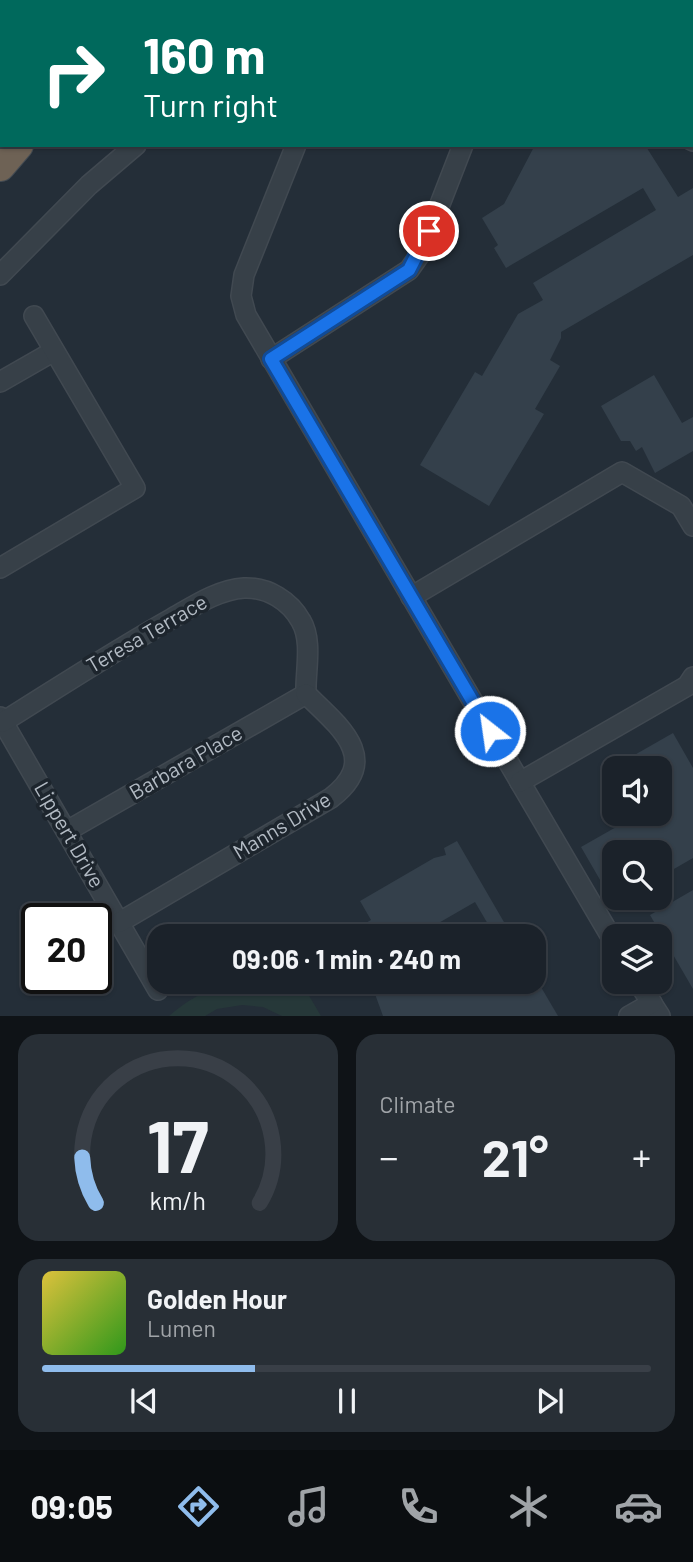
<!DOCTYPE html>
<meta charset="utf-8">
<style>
body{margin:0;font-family:Barlow,sans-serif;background:#282f36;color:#f1f3f6;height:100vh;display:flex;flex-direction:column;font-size:26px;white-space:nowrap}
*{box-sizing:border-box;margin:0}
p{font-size:23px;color:#a0a4a8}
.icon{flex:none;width:38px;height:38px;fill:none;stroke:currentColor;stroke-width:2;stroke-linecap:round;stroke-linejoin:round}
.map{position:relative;height:1016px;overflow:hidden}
.side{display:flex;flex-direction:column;gap:18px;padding:18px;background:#0f1317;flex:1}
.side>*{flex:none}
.hud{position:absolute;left:0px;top:0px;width:693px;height:147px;box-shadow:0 2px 5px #0004,0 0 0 2px #393f47;background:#00695c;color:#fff;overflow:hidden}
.buttons{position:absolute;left:602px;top:756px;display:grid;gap:14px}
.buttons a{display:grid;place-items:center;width:70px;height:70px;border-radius:14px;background:#1b222a;box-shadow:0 2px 5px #0004,0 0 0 2px #393f47;font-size:35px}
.speed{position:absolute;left:21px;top:903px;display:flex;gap:14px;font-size:35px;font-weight:700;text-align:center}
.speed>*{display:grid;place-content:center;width:91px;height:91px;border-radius:50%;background:#1b222a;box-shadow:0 2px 5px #0004,0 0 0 2px #393f47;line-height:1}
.speed .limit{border:4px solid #111;border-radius:10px;background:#fff;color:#111}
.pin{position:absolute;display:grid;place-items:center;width:60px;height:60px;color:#fff;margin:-30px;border:4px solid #fff;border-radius:50%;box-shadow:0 2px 7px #0007}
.me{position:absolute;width:77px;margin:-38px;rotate:330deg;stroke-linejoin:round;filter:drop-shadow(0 0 5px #0008)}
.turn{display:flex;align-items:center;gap:24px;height:147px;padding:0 28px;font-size:32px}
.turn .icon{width:91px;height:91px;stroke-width:2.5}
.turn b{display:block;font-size:49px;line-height:60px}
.big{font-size:52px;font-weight:700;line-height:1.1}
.side .tile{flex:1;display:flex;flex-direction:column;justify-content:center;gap:10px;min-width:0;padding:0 24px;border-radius:21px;background:#282f36}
.side .dial{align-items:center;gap:0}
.dial svg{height:182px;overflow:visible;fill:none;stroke:#393f47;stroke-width:7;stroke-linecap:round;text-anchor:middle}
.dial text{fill:#f1f3f6;stroke:none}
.song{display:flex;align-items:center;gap:21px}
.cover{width:84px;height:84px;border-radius:10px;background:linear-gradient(135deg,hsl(50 70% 55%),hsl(110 70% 35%))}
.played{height:7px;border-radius:4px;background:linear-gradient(90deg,#8fbcec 35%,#393f47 35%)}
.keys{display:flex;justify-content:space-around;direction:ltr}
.heat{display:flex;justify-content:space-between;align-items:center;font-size:38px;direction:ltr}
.side .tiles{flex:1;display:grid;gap:18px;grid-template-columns:1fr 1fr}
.tile:last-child{grid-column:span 2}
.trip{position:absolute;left:147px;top:924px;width:399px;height:70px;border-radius:21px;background:#1b222a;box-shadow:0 2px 5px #0004,0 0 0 2px #393f47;font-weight:700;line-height:70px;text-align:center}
.menu{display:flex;height:112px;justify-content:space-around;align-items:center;background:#0b0e11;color:#a0a4a8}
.menu .icon{width:49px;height:49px}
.menu .on{color:#8fbcec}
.menu b{font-size:32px;color:#f1f3f6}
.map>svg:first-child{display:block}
.green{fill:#263839}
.building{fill:#34404b}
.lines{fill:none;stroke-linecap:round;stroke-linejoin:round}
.minor-casing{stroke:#414951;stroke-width:22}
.major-casing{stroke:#414951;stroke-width:27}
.highway-casing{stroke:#434b53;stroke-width:32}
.minor{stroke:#374048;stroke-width:19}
.major{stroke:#565f68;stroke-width:24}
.highway{stroke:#6e6255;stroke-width:30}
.route-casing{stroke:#114b97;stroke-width:18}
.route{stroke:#1a73e8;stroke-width:12}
.labels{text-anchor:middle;stroke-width:7;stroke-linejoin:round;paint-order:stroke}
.street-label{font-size:21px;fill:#b3bbc4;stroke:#1d252d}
</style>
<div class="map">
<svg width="693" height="1016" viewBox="0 0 693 1016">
<rect width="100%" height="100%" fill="#242e38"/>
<!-- green -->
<path class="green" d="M 277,982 L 301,982 L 321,1016 L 282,1016 L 263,1007 L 242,1005 L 217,1009 L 205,1016 L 169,1016 C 198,990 247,968 283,992 Z"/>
<!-- building -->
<g class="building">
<path d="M 535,145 L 645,145 L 678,197 L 693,188 L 693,255 L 561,332 L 561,338 L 550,360 L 560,366 L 535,409 L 544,414 L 489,506 L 420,465 L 475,372 L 482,376 L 518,314 L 543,300 L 533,283 L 656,210 L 643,188 L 506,268 L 494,248 L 498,245 L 482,218 L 504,204 Z"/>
<path d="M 654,375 L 682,423 L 693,417 L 693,451 L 655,473 L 642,447 L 636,451 L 630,441 L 621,441 L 601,406 Z"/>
<path d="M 673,733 L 693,768 L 693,858 L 660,877 L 660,852 L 614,852 L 614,904 L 581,847 L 639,814 L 660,814 L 660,768 L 637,768 L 631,757 Z"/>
<path d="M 457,841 L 512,936 L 495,936 L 475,902 L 416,936 L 370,935 L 364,924 L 371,920 L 360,901 L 434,858 L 446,855 L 444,848 Z"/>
<path d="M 693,890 L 693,989 L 650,915 Z"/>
<path d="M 396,982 L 538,982 L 558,1016 L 383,1016 L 375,994 Z"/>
</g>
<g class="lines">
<!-- minor casing -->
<g class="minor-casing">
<g id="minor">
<path d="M 593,0 L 594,2"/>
<path d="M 355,2 L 358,0"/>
<path d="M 545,2 L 548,0"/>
<path d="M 649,2 L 652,0"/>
<path d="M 691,140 L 693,141"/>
<path d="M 296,145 L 244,275 L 241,296 L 246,315 L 614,942"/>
<path d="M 0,275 L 89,185 L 136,145"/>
<path d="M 271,359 L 409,270 L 421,253 L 463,145"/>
<path d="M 0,382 L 54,351"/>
<path d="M 0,568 L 135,488 L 34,316"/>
<path d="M 411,597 L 622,472 L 681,506 L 693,526"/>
<path d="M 0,717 L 158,990"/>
<path d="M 3,722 C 59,687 114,651 171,619 C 194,606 217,590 244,588 C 268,587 290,601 301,621 C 313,641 305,672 306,694"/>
<path d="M 520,782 L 687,686 L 693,677"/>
<path d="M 67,831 L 306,694"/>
<path d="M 120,922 L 331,798 C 382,759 340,727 306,694"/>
<path d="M 638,982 L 660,1016"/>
<path d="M 629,1016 L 652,1003"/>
</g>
</g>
<!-- major casing -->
<g class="major-casing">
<g id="major">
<path d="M 666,0 L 667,2"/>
<path d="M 691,43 L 693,46"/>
</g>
</g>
<!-- highway casing -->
<g class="highway-casing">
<g id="highway">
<path d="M 31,2 L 32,0"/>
<path d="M 97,2 L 98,0"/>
<path d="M 147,2 L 148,0"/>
<path d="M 0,49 L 2,46"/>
<path d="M 0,166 L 18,145"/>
</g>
</g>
<!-- minor -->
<use href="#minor" class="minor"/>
<!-- major -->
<use href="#major" class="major"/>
<!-- highway -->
<use href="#highway" class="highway"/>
</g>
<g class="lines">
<!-- route casing -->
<g class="route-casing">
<path id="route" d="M 429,231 L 409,270 L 271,359 L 490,731"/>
</g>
<!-- route -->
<use href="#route" class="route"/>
</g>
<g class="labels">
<!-- street labels -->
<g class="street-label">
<text transform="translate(147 634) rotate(-30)" y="7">Teresa Terrace</text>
<text transform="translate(186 763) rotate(-30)" y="7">Barbara Place</text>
<text transform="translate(282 826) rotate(-31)" y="7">Manns Drive</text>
<text transform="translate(69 835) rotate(60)" y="7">Lippert Drive</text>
</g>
</g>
</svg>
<div class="buttons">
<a><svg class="icon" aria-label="sound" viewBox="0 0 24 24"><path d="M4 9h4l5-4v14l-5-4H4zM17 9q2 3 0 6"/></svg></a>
<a><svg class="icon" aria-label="search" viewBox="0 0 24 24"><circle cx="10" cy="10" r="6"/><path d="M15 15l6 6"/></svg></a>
<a><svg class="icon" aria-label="layers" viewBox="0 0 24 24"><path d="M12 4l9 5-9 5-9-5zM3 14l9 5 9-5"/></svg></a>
</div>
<div class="speed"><div class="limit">20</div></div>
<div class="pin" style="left:429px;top:231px;background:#d93025"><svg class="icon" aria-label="arrive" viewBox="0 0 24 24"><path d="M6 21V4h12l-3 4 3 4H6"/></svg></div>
<svg class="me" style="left:490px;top:731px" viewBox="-20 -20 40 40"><circle r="17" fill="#1a73e8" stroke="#fff" stroke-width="3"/><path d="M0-11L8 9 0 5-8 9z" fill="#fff"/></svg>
<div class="trip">09:06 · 1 min · 240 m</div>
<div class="hud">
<div class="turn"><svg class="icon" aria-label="right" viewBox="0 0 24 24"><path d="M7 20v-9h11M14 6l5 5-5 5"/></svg><div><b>160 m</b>Turn right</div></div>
</div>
</div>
<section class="side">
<div class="tiles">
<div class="tile dial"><svg viewBox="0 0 100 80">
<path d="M14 69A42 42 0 1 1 86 69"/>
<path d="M14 69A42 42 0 0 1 8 49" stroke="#8fbcec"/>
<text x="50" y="56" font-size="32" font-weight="700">17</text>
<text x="50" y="72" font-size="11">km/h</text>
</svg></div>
<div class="tile"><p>Climate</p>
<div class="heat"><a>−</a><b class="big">21°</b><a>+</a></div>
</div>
<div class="tile">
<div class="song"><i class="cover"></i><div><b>Golden Hour</b><p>Lumen</p></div></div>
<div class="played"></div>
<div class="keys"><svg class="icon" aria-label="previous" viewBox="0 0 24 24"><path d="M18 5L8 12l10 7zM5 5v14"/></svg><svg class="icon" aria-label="pause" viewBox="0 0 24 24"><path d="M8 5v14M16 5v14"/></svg><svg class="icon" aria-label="next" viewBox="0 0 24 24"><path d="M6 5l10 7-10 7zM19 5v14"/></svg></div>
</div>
</div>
</section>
<nav class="menu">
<b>09:05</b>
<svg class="icon on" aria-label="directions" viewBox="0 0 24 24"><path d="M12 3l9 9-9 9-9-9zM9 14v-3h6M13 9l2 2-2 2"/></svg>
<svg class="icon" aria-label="music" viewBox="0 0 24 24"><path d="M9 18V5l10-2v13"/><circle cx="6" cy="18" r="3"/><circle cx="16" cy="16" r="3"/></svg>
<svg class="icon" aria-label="phone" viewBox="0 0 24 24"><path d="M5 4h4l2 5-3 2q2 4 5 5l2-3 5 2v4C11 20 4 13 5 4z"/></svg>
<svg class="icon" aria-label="climate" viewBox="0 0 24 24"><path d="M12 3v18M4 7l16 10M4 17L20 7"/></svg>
<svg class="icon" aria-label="car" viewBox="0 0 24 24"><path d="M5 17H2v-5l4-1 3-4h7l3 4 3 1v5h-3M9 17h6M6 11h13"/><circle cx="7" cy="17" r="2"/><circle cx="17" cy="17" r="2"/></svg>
</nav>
